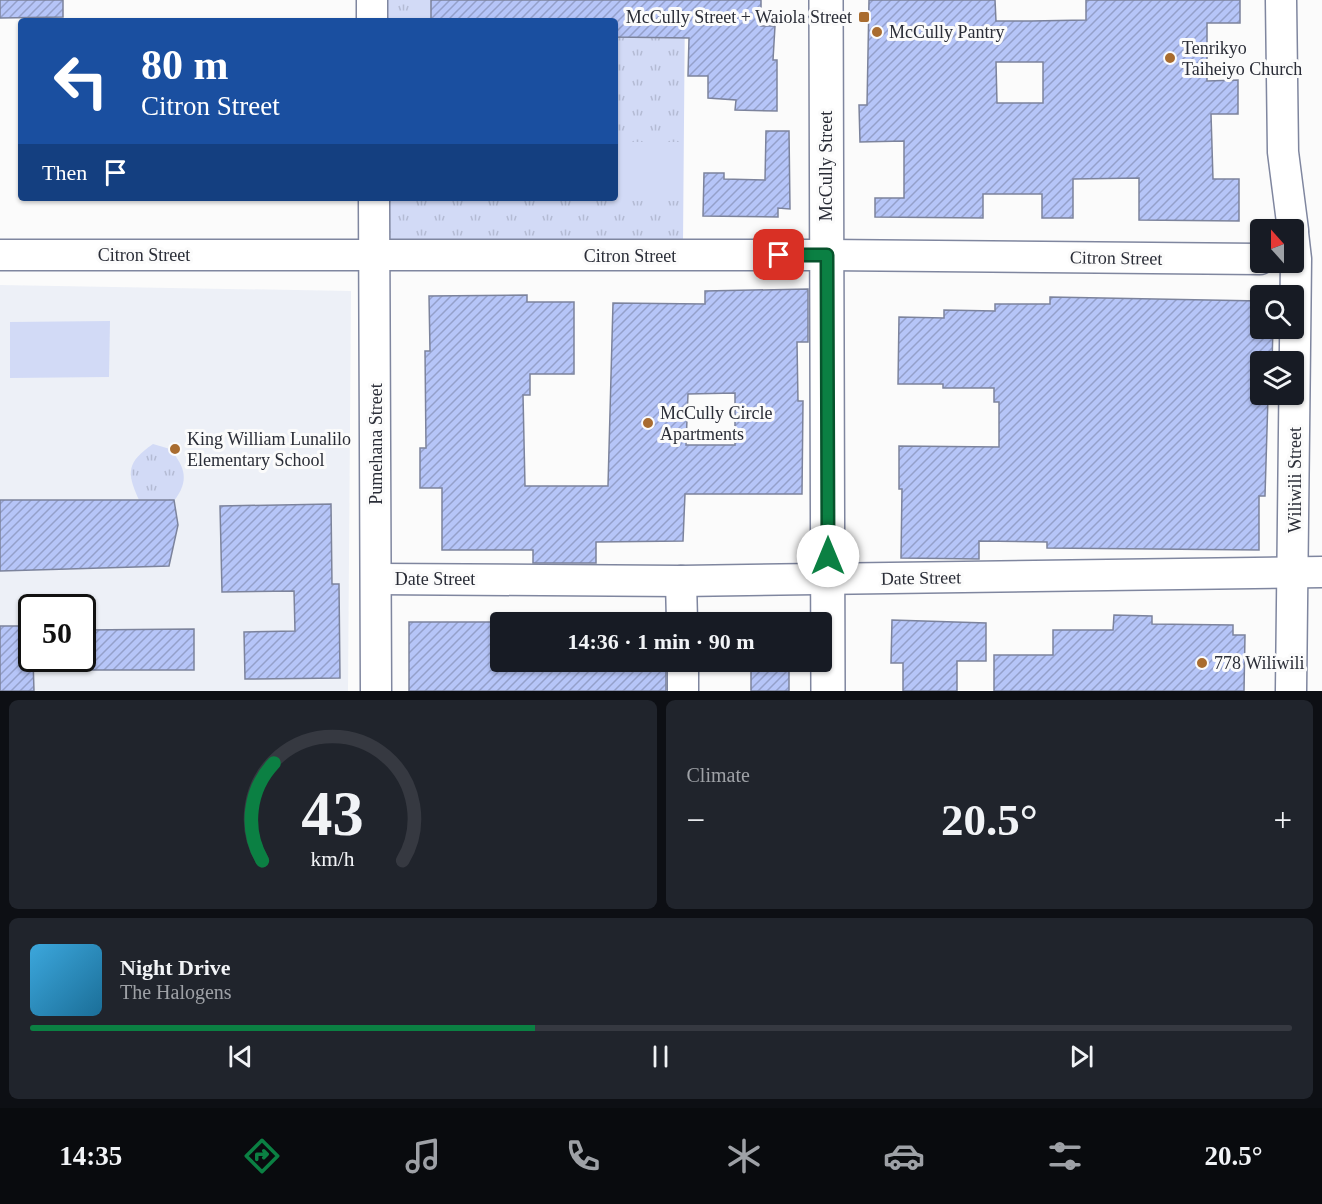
<!DOCTYPE html>
<meta charset="utf-8">
<style>
body{margin:0;font-family:Georgia,serif;background:#20242c;color:#f1f3f6;height:100vh;display:flex;flex-direction:column;font-size:22px;white-space:nowrap}
*{box-sizing:border-box;margin:0}
p{font-size:20px;color:#9ea1a6}
.icon{flex:none;width:33px;height:33px;fill:none;stroke:currentColor;stroke-width:2;stroke-linecap:round;stroke-linejoin:round}
.map{position:relative;height:691px;overflow:hidden}
.sheet{display:flex;flex-direction:column;gap:9px;padding:9px;background:#0d0f14;flex:1}
.sheet>*{flex:none}
.banner{position:absolute;left:18px;top:18px;width:600px;height:183px;border-radius:6px;box-shadow:0 2px 4px #0004;background:#1a4fa0;color:#fff;overflow:hidden}
.needle{width:39px;rotate:339deg}
.controls{position:absolute;left:1250px;top:219px;display:grid;gap:12px}
.controls a{display:grid;place-items:center;width:54px;height:54px;border-radius:6px;background:#171b24;box-shadow:0 2px 4px #0004;font-size:30px}
.speed{position:absolute;left:18px;top:594px;display:flex;gap:12px;font-size:30px;font-weight:700;text-align:center}
.speed>*{display:grid;place-content:center;width:78px;height:78px;border-radius:50%;background:#171b24;box-shadow:0 2px 4px #0004;line-height:1}
.speed .limit{border:3px solid #111;border-radius:9px;background:#fff;color:#111}
.pin{position:absolute;display:grid;place-items:center;width:51px;height:51px;color:#fff;margin:-26px;border-radius:12px;box-shadow:0 3px 9px #0006}
.me{position:absolute;width:66px;margin:-33px;rotate:0deg;stroke-linejoin:round;filter:drop-shadow(0 0 4px #0008)}
.turn{display:flex;align-items:center;gap:21px;height:126px;padding:0 24px;font-size:27px}
.turn .icon{width:78px;height:78px;stroke-width:2.5}
.turn b{display:block;font-size:42px;line-height:51px}
.then{display:flex;align-items:center;height:57px;padding:0 24px;background:#0003;gap:12px;font-size:22px}
.big{font-size:45px;font-weight:700;line-height:1.1}
.sheet .card{flex:1;display:flex;flex-direction:column;justify-content:center;gap:9px;min-width:0;padding:0 21px;border-radius:9px;background:#20242c}
.sheet .dial{align-items:center;gap:0}
.dial svg{height:156px;overflow:visible;fill:none;stroke:#363941;stroke-width:7;stroke-linecap:round;text-anchor:middle}
.dial text{fill:#f1f3f6;stroke:none}
.song{display:flex;align-items:center;gap:18px}
.cover{width:72px;height:72px;border-radius:9px;background:linear-gradient(135deg,hsl(200 70% 55%),hsl(200 70% 35%))}
.played{height:6px;border-radius:3px;background:linear-gradient(90deg,#0b8043 40%,#363941 40%)}
.keys{display:flex;justify-content:space-around;direction:ltr}
.heat{display:flex;justify-content:space-between;align-items:center;font-size:33px;direction:ltr}
.sheet .tiles{flex:1;display:grid;gap:9px;grid-template-columns:1fr 1fr}
.card:last-child{grid-column:span 2}
.trip{position:absolute;left:490px;top:612px;width:342px;height:60px;border-radius:6px;background:#171b24;box-shadow:0 2px 4px #0004;font-weight:700;line-height:60px;text-align:center}
.menu{display:flex;height:96px;justify-content:space-around;align-items:center;background:#090b0e;color:#9ea1a6}
.menu .icon{width:42px;height:42px}
.menu .selected{color:#0b8043}
.menu b{font-size:27px;color:#f1f3f6}
.map>svg:first-child{display:block}
.built{fill:#edf0f7;fill-rule:evenodd}
.park{fill:url(#park-tufts)}
.pitch{fill:#d2daf6}
.building{fill:url(#building-hatch);stroke:#7c839c;stroke-width:1.5;fill-rule:evenodd}
.lines{fill:none;stroke-linecap:round;stroke-linejoin:round}
.minor-casing{stroke:#7f869f;stroke-width:33}
.major-casing{stroke:#7f869f;stroke-width:36}
.minor{stroke:#fff;stroke-width:30}
.major{stroke:#fff;stroke-width:33}
.route-casing{stroke:#07532c;stroke-width:15}
.route{stroke:#0b8043;stroke-width:10}
.poi-dot{fill:#a96c2f;stroke:#fbfbfb;stroke-width:2}
.labels{text-anchor:middle;stroke-width:6;stroke-linejoin:round;paint-order:stroke}
.poi-label{font-size:18px;fill:#2a2d37;stroke:#fbfbfb;text-anchor:start}
.street-label{font-size:18px;fill:#2a2d37;stroke:#fbfbfb}
</style>
<div class="map">
<svg width="1322" height="691" viewBox="0 0 1322 691">
<defs>
<pattern id="park-tufts" width="24" height="20" patternUnits="userSpaceOnUse" patternTransform="scale(1.5)"><rect width="24" height="20" fill="#d2daf6"/><path d="M3 7l-1-3M5 7V3M7 7l1-3M15 17l-1-3M17 17v-4M19 17l1-3" fill="none" stroke="#b4bbd4"/></pattern>
<pattern id="building-hatch" width="6" height="6" patternUnits="userSpaceOnUse" patternTransform="scale(1.5)"><rect width="6" height="6" fill="#b6c5f8"/><path d="M-1 1l2-2M0 6l6-6M5 7l2-2" fill="none" stroke="#94a0ca"/></pattern>
</defs>
<rect width="100%" height="100%" fill="#fbfbfb"/>
<!-- built -->
<path class="built" d="M 0,285 L 351,291 L 348,691 L 0,691 ZM 32,608 L 82,608 L 82,658 L 32,658 Z"/>
<!-- park -->
<g class="park">
<path d="M 379,0 L 685,0 L 683,243 L 381,250 L 381,198 L 615,198 L 615,21 L 379,21 Z"/>
<path d="M 153,444 L 170,449 C 186,468 189,481 174,501 L 139,500 C 126,472 127,462 153,444 Z"/>
</g>
<!-- pitch -->
<g class="pitch">
<path d="M 615,142 L 680,142 L 680,201 L 581,201 L 581,198 L 615,198 Z"/>
<path d="M 110,321 L 109,377 L 10,378 L 10,322 Z"/>
</g>
<!-- building -->
<g class="building">
<path d="M 0,0 L 63,0 L 63,17 L 0,18 Z"/>
<path d="M 431,0 L 761,0 L 761,26 L 775,26 L 773,60 L 777,60 L 777,111 L 735,110 L 736,100 L 708,98 L 708,76 L 688,76 L 689,38 L 615,37 L 615,21 L 431,21 Z"/>
<path d="M 869,0 L 995,0 L 996,21 L 1031,21 L 1086,20 L 1086,0 L 1240,0 L 1240,23 L 1207,23 L 1207,81 L 1238,80 L 1238,114 L 1211,114 L 1213,179 L 1239,179 L 1239,221 L 1139,220 L 1139,178 L 1073,179 L 1073,218 L 1042,218 L 1042,194 L 983,194 L 983,218 L 875,217 L 875,198 L 904,198 L 904,141 L 860,142 L 859,105 L 867,105 ZM 996,62 L 1043,62 L 1043,103 L 997,103 Z"/>
<path d="M 766,131 L 789,131 L 790,209 L 778,208 L 778,217 L 703,216 L 704,173 L 724,173 L 724,179 L 765,180 Z"/>
<path d="M 808,289 L 808,342 L 797,342 L 798,401 L 803,401 L 802,494 L 685,494 L 683,541 L 596,542 L 596,563 L 533,563 L 533,550 L 442,550 L 442,488 L 420,488 L 420,448 L 426,448 L 425,351 L 430,351 L 429,296 L 527,295 L 527,302 L 574,302 L 574,374 L 530,374 L 530,395 L 523,395 L 525,486 L 608,486 L 613,303 L 705,304 L 705,291 ZM 735,393 L 735,445 L 686,445 L 688,394 Z"/>
<path d="M 1050,297 L 1260,301 L 1260,328 L 1273,328 L 1272,362 L 1260,362 L 1260,394 L 1272,394 L 1272,397 L 1268,397 L 1265,496 L 1259,496 L 1259,550 L 1047,548 L 1047,542 L 979,541 L 979,559 L 901,558 L 902,489 L 899,489 L 899,446 L 999,447 L 999,402 L 994,402 L 994,388 L 943,388 L 943,384 L 898,384 L 899,317 L 944,318 L 944,310 L 995,311 L 995,304 L 1050,304 Z"/>
<path d="M 0,500 L 174,500 L 178,525 L 169,566 L 0,571 Z"/>
<path d="M 331,504 L 332,584 L 339,584 L 340,678 L 245,679 L 244,632 L 295,631 L 294,591 L 222,592 L 220,506 Z"/>
<path d="M 1114,615 L 1152,616 L 1152,624 L 1233,625 L 1233,635 L 1245,635 L 1244,691 L 994,691 L 994,655 L 1053,655 L 1053,630 L 1113,630 Z"/>
<path d="M 892,620 L 986,623 L 986,661 L 957,661 L 957,691 L 903,691 L 903,663 L 891,663 Z"/>
<path d="M 409,622 L 501,622 L 501,662 L 666,662 L 666,691 L 409,691 Z"/>
<path d="M 0,626 L 32,626 L 34,691 L 0,691 Z"/>
<path d="M 194,629 L 194,670 L 82,670 L 82,630 Z"/>
<rect x="751" y="662" width="38" height="29"/>
</g>
<g class="lines">
<!-- minor casing -->
<g class="minor-casing">
<g id="minor">
<path d="M 372,0 L 372,21"/>
<path d="M 1281,0 L 1283,152 L 1293,230"/>
<path d="M 374,198 L 376,691"/>
<path d="M 0,255 L 827,255 L 1260,259"/>
<path d="M 377,579 L 681,581 L 1322,572"/>
<path d="M 681,581 L 682,622"/>
<path d="M 683,662 L 683,691"/>
<path d="M 1291,691 L 1296,259 L 1293,233"/>
</g>
</g>
<!-- major casing -->
<g class="major-casing">
<path id="major" d="M 826,0 L 828,691"/>
</g>
<!-- minor -->
<use href="#minor" class="minor"/>
<!-- major -->
<use href="#major" class="major"/>
</g>
<g class="lines">
<!-- route casing -->
<g class="route-casing">
<path id="route" d="M 779,255 L 827,255 L 828,556"/>
</g>
<!-- route -->
<use href="#route" class="route"/>
</g>
<!-- markers -->
<g class="poi-dot">
<rect x="858" y="11" width="12" height="12" rx="3"/>
<circle cx="877" cy="32" r="6"/>
<circle cx="1170" cy="58" r="6"/>
<circle cx="648" cy="423" r="6"/>
<circle cx="175" cy="449" r="6"/>
<circle cx="1202" cy="663" r="6"/>
</g>
<g class="labels">
<!-- poi labels -->
<g class="poi-label">
<text x="852" y="23" text-anchor="end">McCully Street + Waiola Street</text>
<text x="889" y="38">McCully Pantry</text>
<text x="1182" y="54">Tenrikyo<tspan x="1182" dy="21">Taiheiyo Church</tspan></text>
<text x="660" y="419">McCully Circle<tspan x="660" dy="21">Apartments</tspan></text>
<text x="187" y="445">King William Lunalilo<tspan x="187" dy="21">Elementary School</tspan></text>
<text x="1214" y="669">778 Wiliwili</text>
</g>
<!-- street labels -->
<g class="street-label">
<text transform="translate(826 166) rotate(-90)" y="6">McCully Street</text>
<text x="144" y="261">Citron Street</text>
<text x="630" y="262">Citron Street</text>
<text transform="translate(1116 258) rotate(1)" y="6">Citron Street</text>
<text transform="translate(376 444) rotate(-90)" y="6">Pumehana Street</text>
<text transform="translate(1295 480) rotate(-90)" y="6">Wiliwili Street</text>
<text transform="translate(921 578) rotate(-1)" y="6">Date Street</text>
<text x="435" y="585">Date Street</text>
</g>
</g>
</svg>
<div class="controls">
<a><svg class="needle" viewBox="-14 -14 28 28"><path d="M0-13l5 13h-10z" fill="#e53935"/><path d="M0 13l5-13h-10z" fill="#9ea1a6"/></svg></a>
<a><svg class="icon" aria-label="search" viewBox="0 0 24 24"><circle cx="10" cy="10" r="6"/><path d="M15 15l6 6"/></svg></a>
<a><svg class="icon" aria-label="layers" viewBox="0 0 24 24"><path d="M12 4l9 5-9 5-9-5zM3 14l9 5 9-5"/></svg></a>
</div>
<div class="speed"><div class="limit">50</div></div>
<div class="pin" style="left:779px;top:255px;background:#d93025"><svg class="icon" aria-label="arrive" viewBox="0 0 24 24"><path d="M6 21V4h12l-3 4 3 4H6"/></svg></div>
<svg class="me" style="left:828px;top:556px" viewBox="-20 -20 40 40"><circle r="19" fill="#fff"/><path d="M0-13L10 11 0 6-10 11z" fill="#0b8043"/></svg>
<div class="trip">14:36 · 1 min · 90 m</div>
<div class="banner">
<div class="turn"><svg class="icon" aria-label="left" viewBox="0 0 24 24"><path d="M17 20v-9H6M10 6l-5 5 5 5"/></svg><div><b>80 m</b>Citron Street</div></div>
<div class="then">Then<svg class="icon" aria-label="arrive" viewBox="0 0 24 24"><path d="M6 21V4h12l-3 4 3 4H6"/></svg></div>
</div>
</div>
<section class="sheet">
<div class="tiles">
<div class="card dial"><svg viewBox="0 0 100 80">
<path d="M14 69A42 42 0 1 1 86 69"/>
<path d="M14 69A42 42 0 0 1 20 19" stroke="#0b8043"/>
<text x="50" y="56" font-size="32" font-weight="700">43</text>
<text x="50" y="72" font-size="11">km/h</text>
</svg></div>
<div class="card"><p>Climate</p>
<div class="heat"><a>−</a><b class="big">20.5°</b><a>+</a></div>
</div>
<div class="card">
<div class="song"><i class="cover"></i><div><b>Night Drive</b><p>The Halogens</p></div></div>
<div class="played"></div>
<div class="keys"><svg class="icon" aria-label="previous" viewBox="0 0 24 24"><path d="M18 5L8 12l10 7zM5 5v14"/></svg><svg class="icon" aria-label="pause" viewBox="0 0 24 24"><path d="M8 5v14M16 5v14"/></svg><svg class="icon" aria-label="next" viewBox="0 0 24 24"><path d="M6 5l10 7-10 7zM19 5v14"/></svg></div>
</div>
</div>
</section>
<nav class="menu">
<b>14:35</b>
<svg class="icon selected" aria-label="directions" viewBox="0 0 24 24"><path d="M12 3l9 9-9 9-9-9zM9 14v-3h6M13 9l2 2-2 2"/></svg>
<svg class="icon" aria-label="music" viewBox="0 0 24 24"><path d="M9 18V5l10-2v13"/><circle cx="6" cy="18" r="3"/><circle cx="16" cy="16" r="3"/></svg>
<svg class="icon" aria-label="phone" viewBox="0 0 24 24"><path d="M5 4h4l2 5-3 2q2 4 5 5l2-3 5 2v4C11 20 4 13 5 4z"/></svg>
<svg class="icon" aria-label="climate" viewBox="0 0 24 24"><path d="M12 3v18M4 7l16 10M4 17L20 7"/></svg>
<svg class="icon" aria-label="car" viewBox="0 0 24 24"><path d="M5 17H2v-5l4-1 3-4h7l3 4 3 1v5h-3M9 17h6M6 11h13"/><circle cx="7" cy="17" r="2"/><circle cx="17" cy="17" r="2"/></svg>
<svg class="icon" aria-label="filters" viewBox="0 0 24 24"><path d="M4 7h16M4 17h16"/><circle cx="9" cy="7" r="2"/><circle cx="15" cy="17" r="2"/></svg>
<b>20.5°</b>
</nav>
